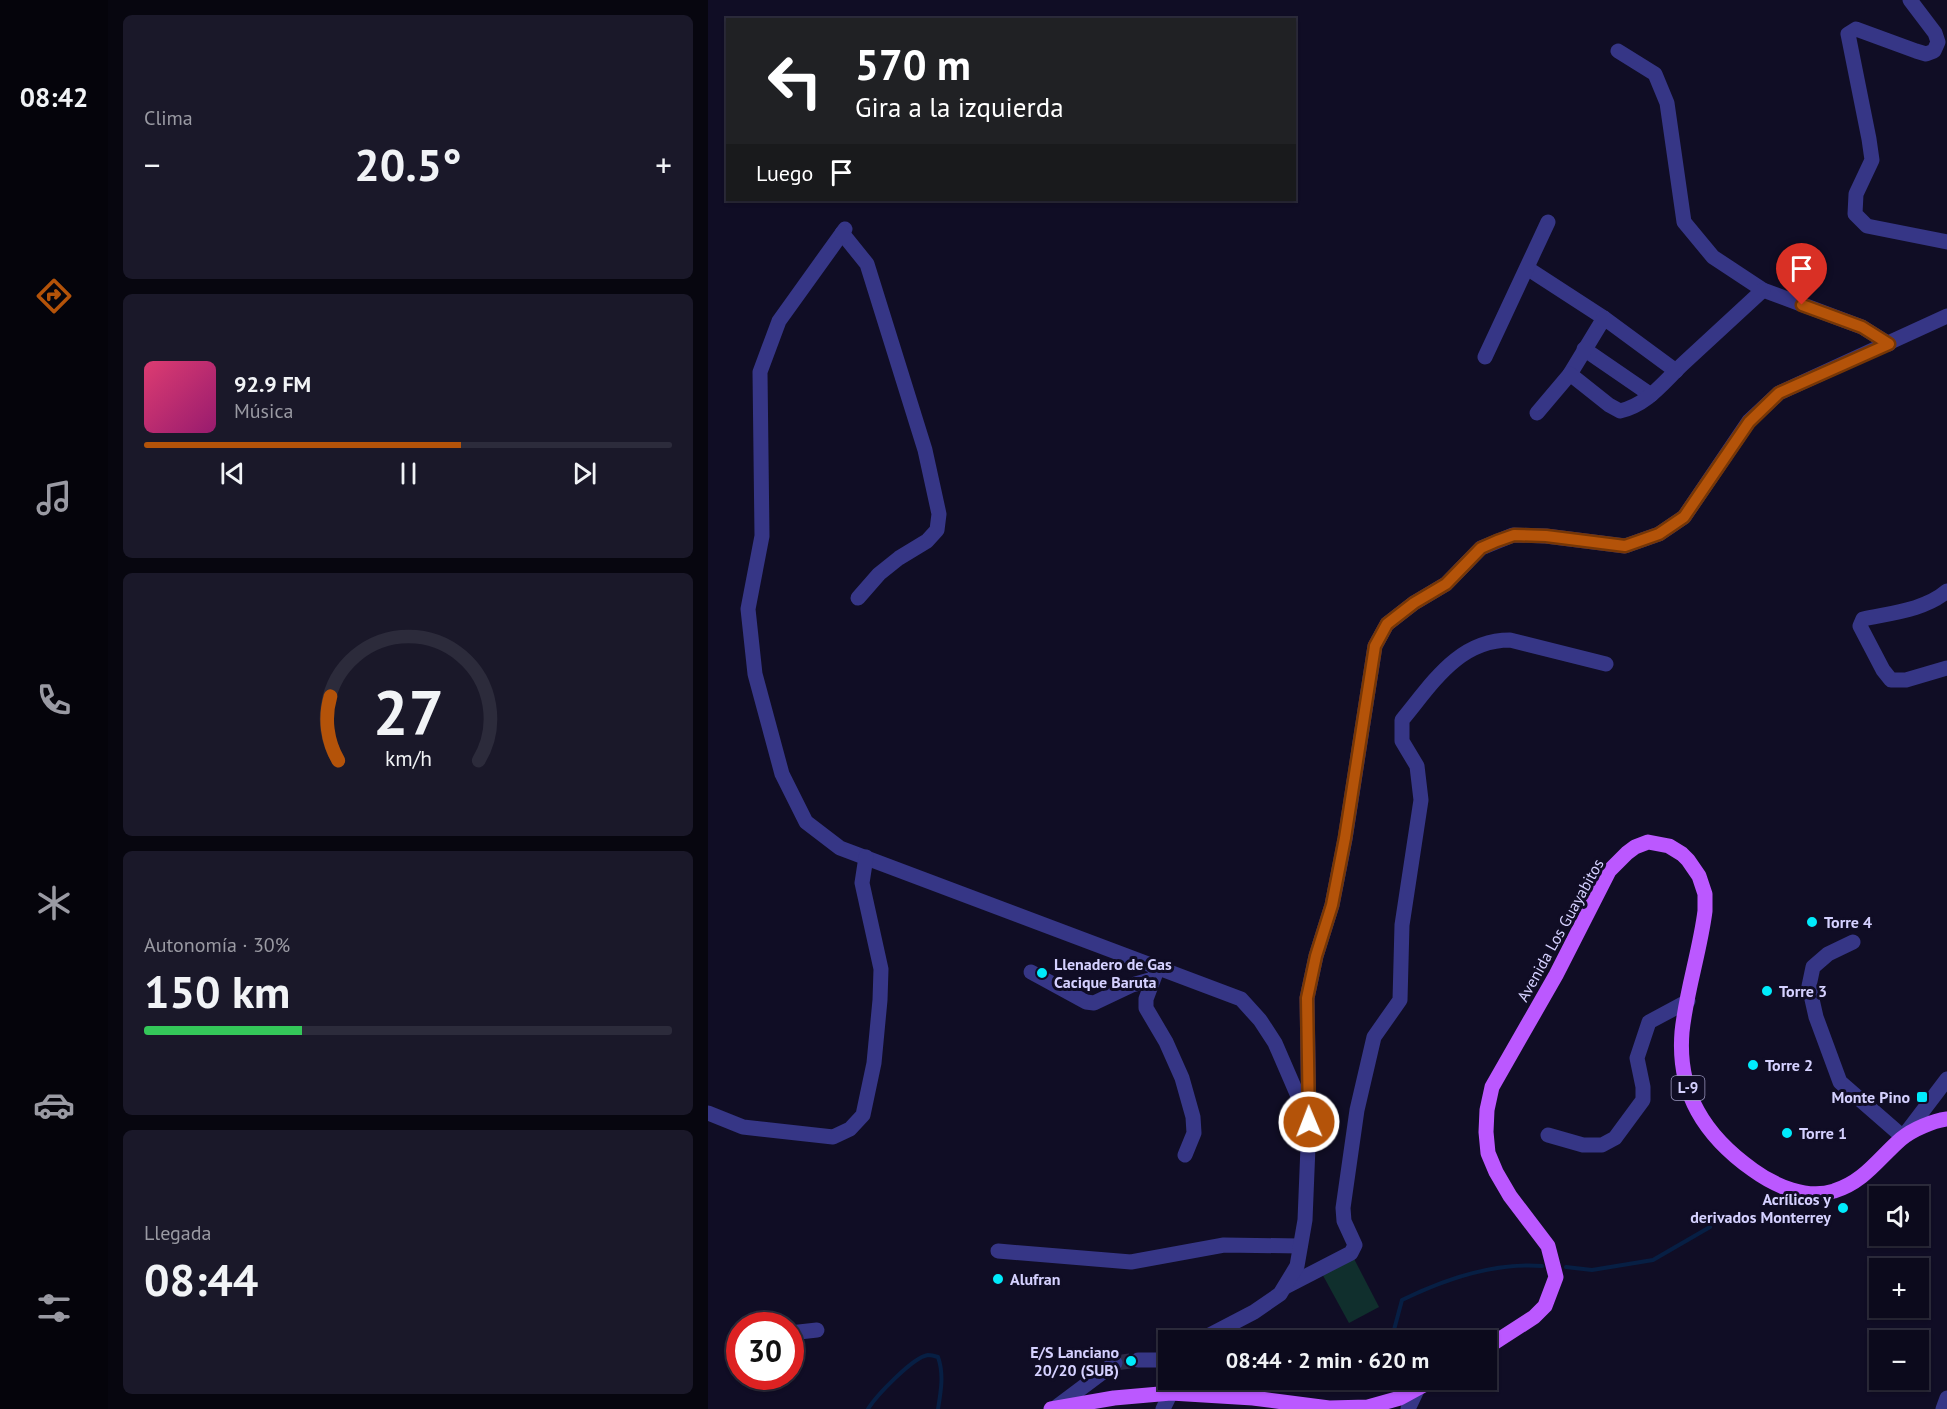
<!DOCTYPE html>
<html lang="es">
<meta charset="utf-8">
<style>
body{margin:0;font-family:"PT Sans",sans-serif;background:#1a1829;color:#f1f3f6;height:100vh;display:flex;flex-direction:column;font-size:22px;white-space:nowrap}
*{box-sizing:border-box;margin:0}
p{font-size:20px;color:#9a9aa3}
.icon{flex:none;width:33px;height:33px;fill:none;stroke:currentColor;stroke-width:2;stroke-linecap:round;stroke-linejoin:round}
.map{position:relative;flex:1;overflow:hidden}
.panel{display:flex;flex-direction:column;gap:15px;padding:15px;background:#07060f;width:600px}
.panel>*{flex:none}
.guide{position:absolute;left:18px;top:18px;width:570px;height:183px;border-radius:0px;box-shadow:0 2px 4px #0004,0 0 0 2px #2c2b3b;background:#202124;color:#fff;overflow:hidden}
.fabs{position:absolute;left:1161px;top:1186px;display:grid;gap:12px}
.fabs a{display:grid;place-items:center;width:60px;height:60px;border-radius:0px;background:#0c0a1c;box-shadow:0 2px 4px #0004,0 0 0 2px #2c2b3b;font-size:30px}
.speed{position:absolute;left:18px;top:1312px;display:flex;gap:12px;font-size:30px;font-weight:700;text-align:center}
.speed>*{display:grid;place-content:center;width:78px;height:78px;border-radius:50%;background:#0c0a1c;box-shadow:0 2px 4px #0004,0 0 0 2px #2c2b3b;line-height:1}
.speed .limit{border:9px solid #d22;background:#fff;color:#111}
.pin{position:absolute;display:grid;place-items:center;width:51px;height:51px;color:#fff;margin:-62px -26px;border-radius:50% 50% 50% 0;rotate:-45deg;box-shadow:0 0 6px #0007}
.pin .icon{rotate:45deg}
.me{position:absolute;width:66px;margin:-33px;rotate:359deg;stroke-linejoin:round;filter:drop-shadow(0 0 4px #0008)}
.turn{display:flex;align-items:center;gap:21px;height:126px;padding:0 30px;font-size:27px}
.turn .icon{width:78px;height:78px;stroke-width:2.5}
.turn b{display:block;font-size:42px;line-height:51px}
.then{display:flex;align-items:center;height:57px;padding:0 30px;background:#0003;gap:12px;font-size:22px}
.big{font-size:45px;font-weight:700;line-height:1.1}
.panel .card{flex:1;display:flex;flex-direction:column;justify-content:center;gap:9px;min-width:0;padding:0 21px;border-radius:9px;background:#1a1829}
.panel .dial{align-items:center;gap:0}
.dial svg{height:156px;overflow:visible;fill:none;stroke:#2c2b3b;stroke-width:7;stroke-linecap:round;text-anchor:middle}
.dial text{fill:#f1f3f6;stroke:none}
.song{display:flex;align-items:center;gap:18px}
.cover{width:72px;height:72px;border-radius:9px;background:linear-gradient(135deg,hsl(340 70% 55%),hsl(320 70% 35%))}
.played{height:6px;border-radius:3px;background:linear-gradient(90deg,#b45309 60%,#2c2b3b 60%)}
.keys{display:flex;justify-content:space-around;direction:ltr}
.heat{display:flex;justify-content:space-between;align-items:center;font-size:33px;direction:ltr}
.charge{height:9px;border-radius:4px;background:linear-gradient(90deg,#34c759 30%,#2c2b3b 0)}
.trip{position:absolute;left:450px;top:1330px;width:339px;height:60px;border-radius:0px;background:#0c0a1c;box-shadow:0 2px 4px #0004,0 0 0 2px #2c2b3b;font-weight:700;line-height:60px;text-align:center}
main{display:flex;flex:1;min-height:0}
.menu{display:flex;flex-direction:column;width:108px;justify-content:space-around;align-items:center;background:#05040b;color:#9a9aa3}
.menu .icon{width:42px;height:42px}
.menu .active{color:#b45309}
.menu b{font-size:27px;color:#f1f3f6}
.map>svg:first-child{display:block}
.green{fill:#102f2d}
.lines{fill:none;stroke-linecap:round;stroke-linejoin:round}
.stream{stroke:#071f44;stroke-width:4}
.minor-tunnel{stroke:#2e2a46;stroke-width:15;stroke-dasharray:15 8;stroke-linecap:butt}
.minor{stroke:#363686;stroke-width:15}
.major{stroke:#bb58ff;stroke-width:15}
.route-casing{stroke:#753606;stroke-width:15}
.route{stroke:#b45309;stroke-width:10}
.poi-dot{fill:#00ebfc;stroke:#100d25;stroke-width:2}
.labels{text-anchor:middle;stroke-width:6;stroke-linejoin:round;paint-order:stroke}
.shield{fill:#100d25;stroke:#9a96be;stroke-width:1.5}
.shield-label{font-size:15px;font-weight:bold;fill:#d5d1ff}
.poi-label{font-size:16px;font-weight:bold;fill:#d5d1ff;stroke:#100d25;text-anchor:start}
.street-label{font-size:16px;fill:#d5d1ff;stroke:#100d25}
</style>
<main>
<nav class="menu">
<b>08:42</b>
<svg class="icon active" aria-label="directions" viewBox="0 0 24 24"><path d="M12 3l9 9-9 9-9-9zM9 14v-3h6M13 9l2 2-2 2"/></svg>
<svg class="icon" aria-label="music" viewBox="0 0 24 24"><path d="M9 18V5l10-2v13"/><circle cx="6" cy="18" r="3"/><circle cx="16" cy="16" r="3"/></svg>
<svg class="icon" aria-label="phone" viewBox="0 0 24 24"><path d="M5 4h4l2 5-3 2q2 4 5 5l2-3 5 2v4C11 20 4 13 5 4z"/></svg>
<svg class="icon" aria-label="climate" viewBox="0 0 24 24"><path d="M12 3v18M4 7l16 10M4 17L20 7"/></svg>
<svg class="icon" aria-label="car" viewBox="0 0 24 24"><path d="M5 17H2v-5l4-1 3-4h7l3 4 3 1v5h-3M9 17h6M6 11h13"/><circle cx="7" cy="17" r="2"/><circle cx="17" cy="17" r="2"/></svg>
<svg class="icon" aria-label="filters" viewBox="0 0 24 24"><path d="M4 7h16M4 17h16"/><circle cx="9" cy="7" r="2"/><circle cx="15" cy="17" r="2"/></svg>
</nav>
<section class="panel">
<div class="card"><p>Clima</p>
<div class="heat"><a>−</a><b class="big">20.5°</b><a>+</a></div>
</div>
<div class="card">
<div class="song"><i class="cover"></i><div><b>92.9 FM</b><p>Música</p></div></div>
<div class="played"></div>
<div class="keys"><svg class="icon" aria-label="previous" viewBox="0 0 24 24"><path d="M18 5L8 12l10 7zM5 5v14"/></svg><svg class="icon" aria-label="pause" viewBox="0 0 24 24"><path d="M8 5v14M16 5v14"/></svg><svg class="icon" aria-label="next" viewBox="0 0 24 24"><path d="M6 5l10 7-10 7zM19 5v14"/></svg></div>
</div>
<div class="card dial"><svg viewBox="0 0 100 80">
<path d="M14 69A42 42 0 1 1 86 69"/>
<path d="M14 69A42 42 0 0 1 10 36" stroke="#b45309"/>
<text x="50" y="56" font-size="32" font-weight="700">27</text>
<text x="50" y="72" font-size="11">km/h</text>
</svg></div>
<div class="card"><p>Autonomía · 30%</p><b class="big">150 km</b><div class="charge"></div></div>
<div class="card"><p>Llegada</p><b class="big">08:44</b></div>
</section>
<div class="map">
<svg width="1239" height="1409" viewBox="0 0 1239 1409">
<rect width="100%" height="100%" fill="#100d25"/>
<!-- green -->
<path class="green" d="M 643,1253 L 671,1307 L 641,1323 L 612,1270 Z"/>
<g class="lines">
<!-- stream -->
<g class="stream">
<path d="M 858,1267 L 884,1270 L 945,1260 L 1002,1227"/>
<path d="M 683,1341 L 694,1300 C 737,1279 786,1262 834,1266"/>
<path d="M 160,1409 C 168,1396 205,1357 220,1355 C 223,1355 227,1356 230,1357 C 236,1374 233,1391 230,1409"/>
</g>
<!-- minor-tunnel -->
<path class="minor-tunnel" d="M 407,1363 L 430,1360"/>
<!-- minor -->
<g class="minor">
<path d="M 1202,0 L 1227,33 L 1230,42 L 1226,51 L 1218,54 L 1208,51 L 1148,29 L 1140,34 L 1161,139 L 1164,160 L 1148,194 L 1147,214 L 1159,226 L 1239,242"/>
<path d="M 910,51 L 947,74 L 959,103 L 976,222 L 1005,257 L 1055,290 L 1154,327 L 1181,344"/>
<path d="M 137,229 L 71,321 L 52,372 L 54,536 L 40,609 L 47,674 L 74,774 L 98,822 L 132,848 L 533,999 L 552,1020 L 567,1043 L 599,1117"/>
<path d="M 134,233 L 159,264 L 217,450 L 231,514 L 229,530 L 219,541 L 191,558 L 171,574 L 150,598"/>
<path d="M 819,268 L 896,318"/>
<path d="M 876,349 L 943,395"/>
<path d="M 777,357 L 840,222"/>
<path d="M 862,374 L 896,318 L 968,371"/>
<path d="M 829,413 L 862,374 L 901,405 L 912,411 C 941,404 956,381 977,362 C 1003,338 1029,314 1055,290"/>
<path d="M 1239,591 C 1217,610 1183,613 1155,619 L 1152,626 L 1175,670 L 1183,680 L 1198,680 L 1239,668"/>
<path d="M 1145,942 L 1120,954 L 1105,967 L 1101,986 L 1108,1017 L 1132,1082 L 1195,1137 L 1239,1079"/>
<path d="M 450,967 L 438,999 L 438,1008 L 458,1042 L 474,1078 L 485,1117 L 486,1133 L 477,1155"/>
<path d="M 323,972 L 378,1002 L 386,1003 L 424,985 L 445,979"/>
<path d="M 0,1113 L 35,1127 L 125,1137 L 142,1129 L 155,1115 L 166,1063 L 172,1000 L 173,969 L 154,883 L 158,857"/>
<path d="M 840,1135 L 875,1145 L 894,1145 L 907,1138 L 935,1100 L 935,1087 L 929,1058 L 941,1022 L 980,1001"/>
<path d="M 290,1251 L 423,1262 L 516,1245 L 592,1246"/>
<path d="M 577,1287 L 643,1253 L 647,1245 L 636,1221 L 635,1208 L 649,1110 L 666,1037 L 692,1000 L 694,925 L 713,800 L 709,766 L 694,741 L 694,720 C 724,684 750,640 802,640 L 898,664"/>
<path d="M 82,1333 L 109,1330"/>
<path d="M 496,1341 L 500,1336 L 546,1312 L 572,1294 L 589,1266 L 597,1220 L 601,1122 L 599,998 L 608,956 L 624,905 L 637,839 L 667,646 L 679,624 L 706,603 L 738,584 L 773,548 L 805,535 L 838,536 L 917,546 L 951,534 L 976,517 L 1041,421 L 1071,393 L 1239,316"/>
<path d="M 430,1360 L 460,1360"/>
<path d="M 347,1408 L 407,1363"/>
<path d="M 455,1409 L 469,1380"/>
<path d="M 700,1409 L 709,1390 L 703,1380"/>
<path d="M 1235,1409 L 1239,1398"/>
</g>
<!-- major -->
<g class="major">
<path d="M 778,1348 L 826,1317 L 837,1306 L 848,1277 L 840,1246 L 802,1196 L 788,1172 L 780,1153 L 778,1132 L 779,1110 L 784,1087 L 848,975 L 901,871 L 919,853 L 927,847 L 940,842 L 961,846 L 974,854 L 980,860 L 991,876 L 997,894 L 997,911 C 992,951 978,992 974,1032 C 969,1093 997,1136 1045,1170 C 1067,1186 1099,1200 1126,1191 C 1156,1182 1171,1158 1193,1139 C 1205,1129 1225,1121 1239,1119"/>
<path d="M 343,1409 L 406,1398 L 463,1393 L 545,1398 L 621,1408 L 660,1407 L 692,1398 L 725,1380"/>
</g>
</g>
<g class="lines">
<!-- route casing -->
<g class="route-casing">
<path id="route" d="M 601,1122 L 599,998 L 608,956 L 624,905 L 637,838 L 667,646 L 679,624 L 706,603 L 738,584 L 773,548 L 789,541 L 806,535 L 838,536 L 917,546 L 951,534 L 976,517 L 1041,422 L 1071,393 L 1181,344 L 1154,327 L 1094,305"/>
</g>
<!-- route -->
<use href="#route" class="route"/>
</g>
<!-- markers -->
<g class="poi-dot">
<circle cx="1104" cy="922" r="6"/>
<circle cx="334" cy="973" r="6"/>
<circle cx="1059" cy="991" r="6"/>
<circle cx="1045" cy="1065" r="6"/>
<rect x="1208" y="1091" width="12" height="12" rx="3"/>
<circle cx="1079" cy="1133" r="6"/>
<circle cx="1135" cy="1208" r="6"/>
<circle cx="290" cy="1279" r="6"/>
<circle cx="423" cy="1361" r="6"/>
</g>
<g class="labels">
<!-- shield labels -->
<rect class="shield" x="963.5" y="1076" width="33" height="24" rx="4.5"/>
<g class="shield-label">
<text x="980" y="1093">L-9</text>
</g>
<!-- poi labels -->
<g class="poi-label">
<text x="1116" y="928">Torre 4</text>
<text x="346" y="970">Llenadero de Gas<tspan x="346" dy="18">Cacique Baruta</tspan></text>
<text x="1071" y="997">Torre 3</text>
<text x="1057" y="1071">Torre 2</text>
<text x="1202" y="1103" text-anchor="end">Monte Pino</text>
<text x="1091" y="1139">Torre 1</text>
<text x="1123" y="1205" text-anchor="end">Acrílicos y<tspan x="1123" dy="18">derivados Monterrey</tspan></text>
<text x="302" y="1285">Alufran</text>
<text x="411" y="1358" text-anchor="end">E/S Lanciano<tspan x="411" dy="18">20/20 (SUB)</tspan></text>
</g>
<!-- street labels -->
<g class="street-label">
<text transform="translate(852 930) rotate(-61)" y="6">Avenida Los Guayabitos</text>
</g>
</g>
</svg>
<div class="fabs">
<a><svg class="icon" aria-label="sound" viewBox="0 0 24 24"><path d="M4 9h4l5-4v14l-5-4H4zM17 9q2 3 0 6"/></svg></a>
<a>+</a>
<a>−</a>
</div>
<div class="speed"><div class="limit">30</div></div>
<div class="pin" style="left:1094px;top:305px;background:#d93025"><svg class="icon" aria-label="arrive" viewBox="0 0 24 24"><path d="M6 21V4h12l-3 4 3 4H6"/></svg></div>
<svg class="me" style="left:601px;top:1122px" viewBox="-20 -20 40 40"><circle r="17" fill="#b45309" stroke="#fff" stroke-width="3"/><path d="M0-11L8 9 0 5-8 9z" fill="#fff"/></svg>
<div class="trip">08:44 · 2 min · 620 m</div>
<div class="guide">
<div class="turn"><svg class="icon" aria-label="left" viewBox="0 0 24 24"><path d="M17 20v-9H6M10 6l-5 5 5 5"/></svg><div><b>570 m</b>Gira a la izquierda</div></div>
<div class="then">Luego<svg class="icon" aria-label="arrive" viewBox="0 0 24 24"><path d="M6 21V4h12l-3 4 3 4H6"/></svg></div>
</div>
</div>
</main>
